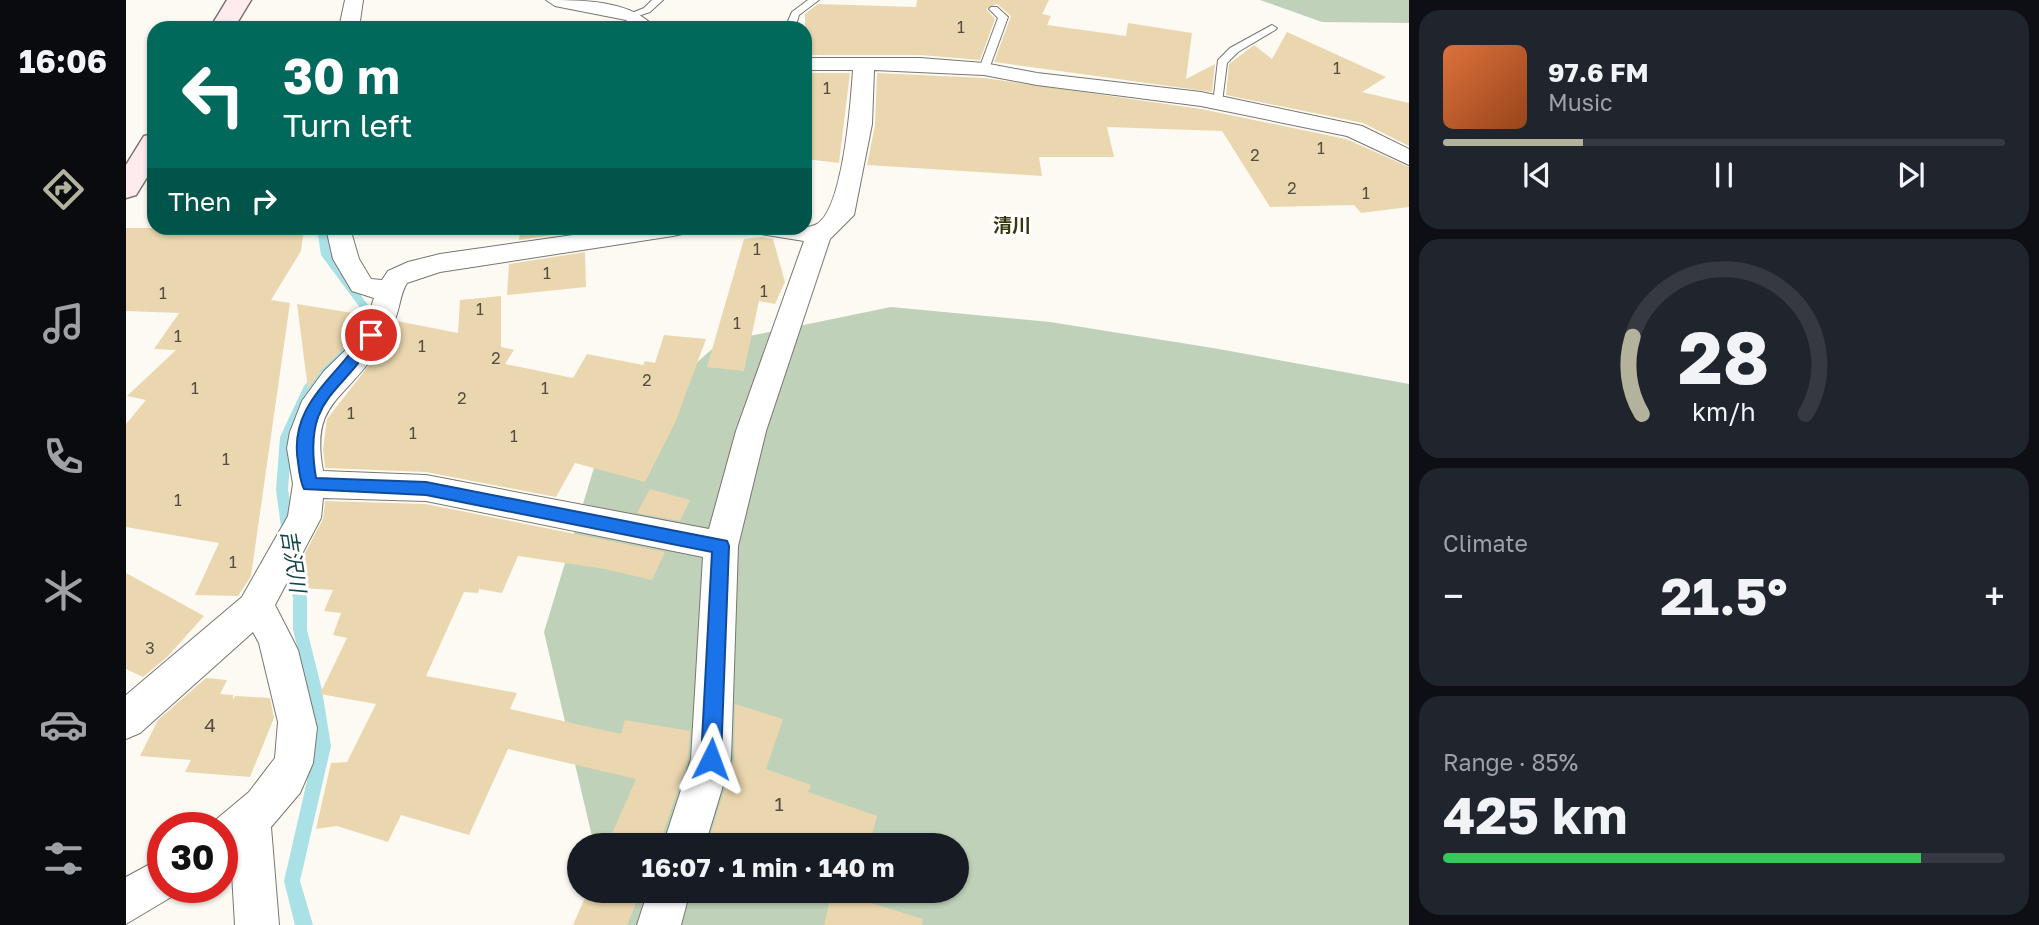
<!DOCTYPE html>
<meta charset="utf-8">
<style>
body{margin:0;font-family:"Golos Text","Noto Sans JP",sans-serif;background:#20242c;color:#f1f3f6;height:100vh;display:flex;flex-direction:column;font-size:26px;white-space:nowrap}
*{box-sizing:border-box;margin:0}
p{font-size:23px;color:#9ea1a6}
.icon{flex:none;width:38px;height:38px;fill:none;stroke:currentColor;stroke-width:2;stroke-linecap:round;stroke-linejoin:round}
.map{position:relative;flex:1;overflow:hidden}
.side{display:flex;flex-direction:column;gap:10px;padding:10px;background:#0d0f14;width:630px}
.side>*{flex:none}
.guide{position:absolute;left:21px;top:21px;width:665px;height:214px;border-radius:21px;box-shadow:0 2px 5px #0004;background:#00695c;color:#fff;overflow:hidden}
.speed{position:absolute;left:21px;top:812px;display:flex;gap:14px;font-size:35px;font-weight:700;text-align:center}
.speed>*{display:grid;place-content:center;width:91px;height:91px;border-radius:50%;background:#171b24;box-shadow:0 2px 5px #0004;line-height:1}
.speed .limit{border:10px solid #d22;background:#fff;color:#111}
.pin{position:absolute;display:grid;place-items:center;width:60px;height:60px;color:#fff;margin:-30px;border:4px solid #fff;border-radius:50%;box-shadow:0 2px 7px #0007}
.me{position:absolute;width:77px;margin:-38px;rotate:3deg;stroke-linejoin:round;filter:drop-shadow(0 0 5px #0008)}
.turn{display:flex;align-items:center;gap:24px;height:147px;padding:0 21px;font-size:32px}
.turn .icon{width:91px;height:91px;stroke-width:2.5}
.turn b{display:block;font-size:49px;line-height:60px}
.then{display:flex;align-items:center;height:66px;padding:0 21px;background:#0003;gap:14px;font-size:26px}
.big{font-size:52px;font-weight:700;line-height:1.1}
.side .card{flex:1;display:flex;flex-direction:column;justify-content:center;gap:10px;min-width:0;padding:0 24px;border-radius:21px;background:#20242c}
.side .dial{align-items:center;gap:0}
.dial svg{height:182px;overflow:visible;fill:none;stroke:#363941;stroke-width:7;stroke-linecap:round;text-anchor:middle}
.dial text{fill:#f1f3f6;stroke:none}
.song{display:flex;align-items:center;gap:21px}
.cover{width:84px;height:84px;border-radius:10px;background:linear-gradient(135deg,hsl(20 70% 55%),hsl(20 70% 35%))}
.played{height:7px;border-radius:4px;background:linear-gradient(90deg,#b3b39d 25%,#363941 25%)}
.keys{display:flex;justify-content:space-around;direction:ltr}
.heat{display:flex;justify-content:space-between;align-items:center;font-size:38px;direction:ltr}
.charge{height:10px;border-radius:5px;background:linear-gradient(90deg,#34c759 85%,#363941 0)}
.trip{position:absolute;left:441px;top:833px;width:402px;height:70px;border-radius:35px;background:#171b24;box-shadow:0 2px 5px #0004;font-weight:700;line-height:70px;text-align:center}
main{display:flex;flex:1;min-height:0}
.dock{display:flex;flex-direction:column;width:126px;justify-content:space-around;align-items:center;background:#090b0e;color:#9ea1a6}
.dock .icon{width:49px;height:49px}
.dock .current{color:#b3b39d}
.dock b{font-size:32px;color:#f1f3f6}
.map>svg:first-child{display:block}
.green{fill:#bfd1b9}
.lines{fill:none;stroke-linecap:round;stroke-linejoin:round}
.stream{fill:#aae1e7;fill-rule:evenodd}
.building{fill:#ebd7af}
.service-casing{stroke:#797670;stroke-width:2}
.minor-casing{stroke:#797670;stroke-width:2}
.secondary-casing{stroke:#797670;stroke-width:3}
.service{fill:#fff;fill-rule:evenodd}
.minor{fill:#fff;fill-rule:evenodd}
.secondary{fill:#fdebee;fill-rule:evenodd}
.route{fill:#1a73e8;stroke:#114b97;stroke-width:2}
.labels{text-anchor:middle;stroke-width:6;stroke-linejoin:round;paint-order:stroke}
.number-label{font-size:16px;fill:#544e42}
.far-quarter-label{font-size:19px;font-weight:bold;fill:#39360b;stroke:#fff}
.near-number-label{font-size:19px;fill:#544e42}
.water-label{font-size:21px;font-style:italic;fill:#114348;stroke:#fff}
</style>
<main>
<nav class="dock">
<b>16:06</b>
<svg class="icon current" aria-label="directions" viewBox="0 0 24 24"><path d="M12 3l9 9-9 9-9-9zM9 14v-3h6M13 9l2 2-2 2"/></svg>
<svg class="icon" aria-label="music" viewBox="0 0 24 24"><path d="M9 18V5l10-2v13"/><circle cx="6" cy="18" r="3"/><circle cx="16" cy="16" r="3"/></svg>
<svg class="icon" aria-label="phone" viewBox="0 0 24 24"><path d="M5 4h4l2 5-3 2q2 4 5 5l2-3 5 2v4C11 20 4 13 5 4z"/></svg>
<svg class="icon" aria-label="climate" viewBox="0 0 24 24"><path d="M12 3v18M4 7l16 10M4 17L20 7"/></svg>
<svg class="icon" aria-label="car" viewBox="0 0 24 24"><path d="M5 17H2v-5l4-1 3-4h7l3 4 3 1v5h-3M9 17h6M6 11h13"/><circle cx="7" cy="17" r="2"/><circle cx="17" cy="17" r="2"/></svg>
<svg class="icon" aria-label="filters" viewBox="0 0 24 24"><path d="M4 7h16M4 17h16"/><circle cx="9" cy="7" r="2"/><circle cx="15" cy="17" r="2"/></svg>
</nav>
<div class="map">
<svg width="1283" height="925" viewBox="0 0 1283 925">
<rect width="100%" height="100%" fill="#fdfaf3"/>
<!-- green -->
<g class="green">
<path d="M 1134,0 L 1283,0 L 1283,23 L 1196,22 Z"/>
<path d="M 765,307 L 924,322 L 1087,348 L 1283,384 L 1283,925 L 487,925 L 479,891 L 831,891 L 831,845 L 468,845 L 418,632 L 474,448 L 594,342 Z"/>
</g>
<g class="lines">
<!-- stream -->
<g class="stream">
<path d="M 191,228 L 201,228 L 205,255 L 245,309 L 224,348 L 187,391 L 166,437 L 162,490 L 170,534 L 168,538 L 163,540 L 158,538 L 156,534 L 150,490 L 154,437 L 178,386 L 216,342 L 235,309 L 195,255 Z"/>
<path d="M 166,546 L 171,548 L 173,552 L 181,598 L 181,630 L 196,690 L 205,746 L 174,881 L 187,925 L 169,925 L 158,881 L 189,746 L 182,690 L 167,630 L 167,598 L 159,552 L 161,548 Z"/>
</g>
</g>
<!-- building -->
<g class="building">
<path d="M 791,0 L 923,0 L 916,14 L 925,16 L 921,25 L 1000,36 L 1002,23 L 1066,33 L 1060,79 L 1089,64 L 1086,92 L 868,62 L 885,16 L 871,4 L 860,9 L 869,19 L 854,60 L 794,55 L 679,55 L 679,14 L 692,4 L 790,7 Z"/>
<path d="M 1161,32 L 1260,77 L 1236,92 L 1283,103 L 1283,146 L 1237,123 L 1100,95 L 1103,64 L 1128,45 L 1146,59 Z"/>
<path d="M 679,73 L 724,73 L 713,163 L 679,159 Z"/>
<path d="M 751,73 L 858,78 L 1075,109 L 1220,139 L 1283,167 L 1283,207 L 1235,213 L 1228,205 L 1144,207 L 1096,131 L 981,127 L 988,157 L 913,157 L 916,176 L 741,165 L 749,125 Z"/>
<path d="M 0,228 L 178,228 L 175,251 L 145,300 L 164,303 L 125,576 L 112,596 L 69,595 L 93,543 L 0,527 L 0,424 L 20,400 L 1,396 L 50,350 L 28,349 L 53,313 L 0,311 Z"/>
<path d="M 395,228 L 435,228 L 434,234 L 393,240 Z"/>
<path d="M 636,237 L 647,239 L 659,282 L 649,304 L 633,301 L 618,371 L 581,367 L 618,239 Z"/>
<path d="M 459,252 L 460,287 L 381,295 L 383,264 Z"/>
<path d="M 375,296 L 375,347 L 388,350 L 379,364 L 447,378 L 461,354 L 517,365 L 519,361 L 529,363 L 538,335 L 580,339 L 549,423 L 519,482 L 449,463 L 430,497 L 300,472 L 199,468 L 197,449 L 201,419 L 251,355 L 271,321 L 332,333 L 334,300 Z"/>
<path d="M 171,304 L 239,315 L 224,342 L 196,369 L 182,389 Z"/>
<path d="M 524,489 L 564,500 L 554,521 L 511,513 Z"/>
<path d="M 199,501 L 300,504 L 539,552 L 526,580 L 479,569 L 392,556 L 376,593 L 353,589 L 352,593 L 338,592 L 300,676 L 391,693 L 384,709 L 495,734 L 499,720 L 564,731 L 562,759 L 533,845 L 481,845 L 510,779 L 382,749 L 343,835 L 275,815 L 262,842 L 211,826 L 190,829 L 205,763 L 221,762 L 250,704 L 194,694 L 221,638 L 207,635 L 215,613 L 198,611 L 207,590 L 161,587 L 197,519 Z"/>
<path d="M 0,573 L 78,616 L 41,657 L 17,677 L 0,669 Z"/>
<path d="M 80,678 L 101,680 L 94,694 L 107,695 L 107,700 L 109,696 L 144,698 L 148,718 L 124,777 L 59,772 L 65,760 L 14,756 L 32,720 Z"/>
<path d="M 609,704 L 657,719 L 640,769 L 685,785 L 682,792 L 751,816 L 743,845 L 609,845 L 584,836 L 608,760 Z"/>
<path d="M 462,891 L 515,891 L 501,925 L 447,925 Z"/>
<path d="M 706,891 L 797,919 L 796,925 L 698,925 Z"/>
</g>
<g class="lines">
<!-- service casing -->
<g class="service-casing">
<g id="service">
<path d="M 526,0 L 537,0 L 524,12 L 506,18 L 501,15 L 518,8 Z"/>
<path d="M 682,0 L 693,0 L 673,15 L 669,28 L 659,28 L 666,12 Z"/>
<path d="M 865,7 L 871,7 L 882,17 L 863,69 L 858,72 L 853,69 L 872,18 L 863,9 Z"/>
<path d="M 1146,25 L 1151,28 L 1149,30 L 1112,52 L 1101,63 L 1096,102 L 1087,104 L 1092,60 L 1104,48 Z"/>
</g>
</g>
<!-- minor casing -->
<g class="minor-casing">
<g id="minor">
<path d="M 219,0 L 237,0 L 233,28 L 213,28 Z"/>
<path d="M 420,0 C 455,0 506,0 529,28 L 508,28 L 500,20 L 429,6 Z"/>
<path d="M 679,58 L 794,58 L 858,63 L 911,73 L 1075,92 L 1236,126 L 1283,149 L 1283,165 L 1221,136 L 1075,106 L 911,85 L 858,75 L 748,70 L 746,124 L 728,215 L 704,239 L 640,431 L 612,546 L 605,759 L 579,845 L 537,845 L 565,759 L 577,557 L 300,501 L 197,498 L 195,518 L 149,605 L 172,650 L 191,728 L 187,763 L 174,793 L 145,827 L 153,925 L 109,925 L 105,856 L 96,860 L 96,828 L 80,828 L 123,792 L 149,758 L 152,722 L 133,643 L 127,632 L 14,733 L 0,739 L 0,695 L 116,597 L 162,516 L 167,484 L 161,448 L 164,432 L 176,401 L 198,371 L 226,344 L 241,319 L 248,298 L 226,291 L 207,259 L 200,228 L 224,228 L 233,259 L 245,279 L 256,280 L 262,271 L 282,262 L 314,254 L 496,228 L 559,228 L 556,234 L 547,236 L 314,272 L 281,283 C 274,294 274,308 269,319 C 263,332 255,347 246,358 C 214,403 185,405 197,471 L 300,475 L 583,529 L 610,431 L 678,241 L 635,234 L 631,228 C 650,226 674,231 689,225 C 717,214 725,100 727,70 L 679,70 Z"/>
<path d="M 37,857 L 37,887 L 55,887 L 52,893 L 0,924 L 0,877 Z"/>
<path d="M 522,891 L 564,891 L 555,925 L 511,925 Z"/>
</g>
</g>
<!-- secondary casing -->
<g class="secondary-casing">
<g id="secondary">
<path d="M 101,0 L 125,0 L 108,28 L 84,28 Z"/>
<path d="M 28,134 L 28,166 L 10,195 L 0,198 L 0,165 L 18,136 Z"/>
</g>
</g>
<!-- service -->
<use href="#service" class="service"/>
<!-- minor -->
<use href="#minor" class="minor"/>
<!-- secondary -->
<use href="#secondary" class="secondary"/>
</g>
<!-- route -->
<path class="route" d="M 245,330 L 252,335 C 217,396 176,394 190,478 L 300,482 L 601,541 L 603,546 L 595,759 L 592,766 L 585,769 L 578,766 L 575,759 L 586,552 L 300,495 L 178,489 C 174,481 173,471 172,462 C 162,403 213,376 240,332 Z"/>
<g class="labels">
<!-- number labels -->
<g class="number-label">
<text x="835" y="33">1</text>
<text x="1211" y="74">1</text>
<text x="701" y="94">1</text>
<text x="1195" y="154">1</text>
<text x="1129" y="161">2</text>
<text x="1166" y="194">2</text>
<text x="1240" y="199">1</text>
<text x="631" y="255">1</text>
<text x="421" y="279">1</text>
<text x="638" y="297">1</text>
<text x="37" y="299">1</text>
<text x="354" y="315">1</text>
<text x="611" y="329">1</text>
<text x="52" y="342">1</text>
<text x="296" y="352">1</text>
<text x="370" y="364">2</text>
<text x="521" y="386">2</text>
<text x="69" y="394">1</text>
<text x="419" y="394">1</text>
<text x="336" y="404">2</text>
<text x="225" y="419">1</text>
<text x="287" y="439">1</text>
<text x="388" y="442">1</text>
<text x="100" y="465">1</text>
<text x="52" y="506">1</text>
<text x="107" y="568">1</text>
<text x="24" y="654">3</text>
</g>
<!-- far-quarter labels -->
<g class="far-quarter-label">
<text x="886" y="232">清川</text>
</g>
<!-- near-number labels -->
<g class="near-number-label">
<text x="84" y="732">4</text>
<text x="653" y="811">1</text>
</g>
<!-- water labels -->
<g class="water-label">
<text transform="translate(167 561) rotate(81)" y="7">吉沢川</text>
</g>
</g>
</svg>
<div class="speed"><div class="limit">30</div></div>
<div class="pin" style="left:245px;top:335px;background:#d93025"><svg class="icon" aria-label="arrive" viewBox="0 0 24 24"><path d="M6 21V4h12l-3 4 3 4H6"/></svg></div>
<svg class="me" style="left:585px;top:759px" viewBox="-20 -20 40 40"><path d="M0-17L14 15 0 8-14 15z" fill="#1a73e8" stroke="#fff" stroke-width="4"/></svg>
<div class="trip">16:07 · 1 min · 140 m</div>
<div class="guide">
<div class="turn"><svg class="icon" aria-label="left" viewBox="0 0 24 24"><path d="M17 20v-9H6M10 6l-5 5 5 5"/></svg><div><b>30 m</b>Turn left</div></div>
<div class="then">Then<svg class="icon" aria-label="right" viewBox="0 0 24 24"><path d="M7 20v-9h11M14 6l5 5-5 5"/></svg></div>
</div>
</div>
<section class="side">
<div class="card">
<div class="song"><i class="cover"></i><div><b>97.6 FM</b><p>Music</p></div></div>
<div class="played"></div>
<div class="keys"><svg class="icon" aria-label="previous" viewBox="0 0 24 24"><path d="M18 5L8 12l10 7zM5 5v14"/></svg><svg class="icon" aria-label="pause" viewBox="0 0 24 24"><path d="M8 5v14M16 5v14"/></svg><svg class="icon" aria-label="next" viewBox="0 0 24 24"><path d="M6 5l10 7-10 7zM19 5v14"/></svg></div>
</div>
<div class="card dial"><svg viewBox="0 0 100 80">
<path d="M14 69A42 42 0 1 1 86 69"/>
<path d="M14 69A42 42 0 0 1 10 35" stroke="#b3b39d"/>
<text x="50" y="56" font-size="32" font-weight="700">28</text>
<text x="50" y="72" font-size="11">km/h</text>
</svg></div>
<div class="card"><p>Climate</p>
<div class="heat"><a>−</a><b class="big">21.5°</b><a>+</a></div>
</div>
<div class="card"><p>Range · 85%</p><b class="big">425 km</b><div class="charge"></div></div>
</section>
</main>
